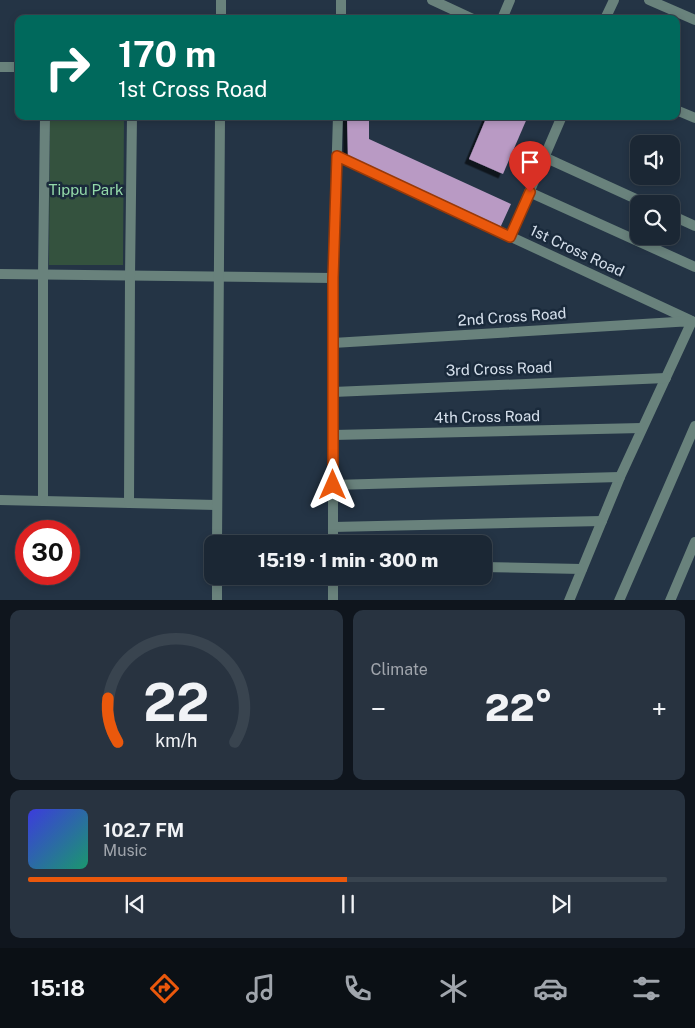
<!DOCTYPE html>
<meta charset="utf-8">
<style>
body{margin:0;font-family:"Public Sans",sans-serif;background:#283340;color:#f1f3f6;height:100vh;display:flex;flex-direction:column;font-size:19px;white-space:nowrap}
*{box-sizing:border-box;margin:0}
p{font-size:16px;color:#a0a5ac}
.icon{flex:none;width:28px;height:28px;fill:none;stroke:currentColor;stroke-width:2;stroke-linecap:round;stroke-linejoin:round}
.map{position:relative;height:600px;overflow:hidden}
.panel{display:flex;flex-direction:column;gap:10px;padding:10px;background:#0f151d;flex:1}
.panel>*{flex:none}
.hud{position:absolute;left:15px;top:15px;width:665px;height:105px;border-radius:10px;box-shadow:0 2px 8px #0003,0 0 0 1px #39444f;background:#00695c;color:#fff;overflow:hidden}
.tools{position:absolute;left:630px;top:135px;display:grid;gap:10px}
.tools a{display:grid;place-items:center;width:50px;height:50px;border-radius:10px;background:#1b2734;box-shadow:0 2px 8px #0003,0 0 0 1px #39444f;font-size:25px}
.speed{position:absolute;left:15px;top:520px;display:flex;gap:10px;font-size:25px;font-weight:700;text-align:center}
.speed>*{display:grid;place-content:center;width:65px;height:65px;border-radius:50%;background:#1b2734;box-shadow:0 2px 8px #0003,0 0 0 1px #39444f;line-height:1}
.speed .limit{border:8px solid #d22;background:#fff;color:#111}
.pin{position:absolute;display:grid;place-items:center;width:42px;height:42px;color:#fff;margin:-51px -21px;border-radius:50% 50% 50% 0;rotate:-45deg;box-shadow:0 0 5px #0007}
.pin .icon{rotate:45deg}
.me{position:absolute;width:55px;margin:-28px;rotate:0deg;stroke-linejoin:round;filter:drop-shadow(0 0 4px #0008)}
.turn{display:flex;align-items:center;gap:18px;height:105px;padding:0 20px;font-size:22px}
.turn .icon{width:65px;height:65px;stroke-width:2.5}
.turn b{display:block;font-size:35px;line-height:42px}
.big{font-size:38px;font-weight:800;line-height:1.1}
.panel .card{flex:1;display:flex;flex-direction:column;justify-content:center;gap:8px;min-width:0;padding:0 18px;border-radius:10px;background:#283340}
.panel .dial{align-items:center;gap:0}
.dial svg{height:130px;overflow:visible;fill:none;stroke:#39444f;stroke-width:7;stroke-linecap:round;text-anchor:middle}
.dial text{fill:#f1f3f6;stroke:none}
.song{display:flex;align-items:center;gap:15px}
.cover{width:60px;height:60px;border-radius:8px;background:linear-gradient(135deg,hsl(240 70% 55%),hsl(160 70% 35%))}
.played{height:5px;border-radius:2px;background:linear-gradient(90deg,#ea580c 50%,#39444f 50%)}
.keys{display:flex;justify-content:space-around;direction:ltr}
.heat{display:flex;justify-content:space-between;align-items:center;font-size:28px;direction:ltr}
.panel .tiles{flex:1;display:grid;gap:10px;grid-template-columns:1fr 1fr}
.card:last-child{grid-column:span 2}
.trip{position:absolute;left:204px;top:535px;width:288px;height:50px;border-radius:10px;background:#1b2734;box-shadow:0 2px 8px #0003,0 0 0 1px #39444f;font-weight:800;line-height:50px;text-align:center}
.menu{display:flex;height:80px;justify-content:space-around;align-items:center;background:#0b1015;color:#a0a5ac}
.menu .icon{width:35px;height:35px}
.menu .current{color:#ea580c}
.menu b{font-size:22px;color:#f1f3f6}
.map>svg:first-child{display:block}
.green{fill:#34523e}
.building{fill:#b99ac4;filter:url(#shadow)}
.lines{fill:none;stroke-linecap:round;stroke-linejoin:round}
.street{stroke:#69827c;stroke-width:10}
.route-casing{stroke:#983908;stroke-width:12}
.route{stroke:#ea580c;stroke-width:9}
.labels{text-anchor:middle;stroke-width:5;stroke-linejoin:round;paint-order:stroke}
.park-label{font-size:15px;fill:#93d9a9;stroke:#1a2a3b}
.street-label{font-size:15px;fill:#d6e0ec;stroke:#1a2a3b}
</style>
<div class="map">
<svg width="695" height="601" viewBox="0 0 695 601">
<defs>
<filter id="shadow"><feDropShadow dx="-4.5" dy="4.5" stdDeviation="0" flood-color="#0009"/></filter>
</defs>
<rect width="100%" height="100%" fill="#243445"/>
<!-- green -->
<path class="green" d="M 50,116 L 124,116 L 123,265 L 49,265 Z"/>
<!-- building -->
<g class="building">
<path d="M 347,116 L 369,116 L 369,139 L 511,204 L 500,228 L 348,158 Z"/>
<path d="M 487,116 L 528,116 L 503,174 L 469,159 Z"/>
</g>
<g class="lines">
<!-- street -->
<g class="street">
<path d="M 432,0 L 473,19"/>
<path d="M 649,0 L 695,20"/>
<path d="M 221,19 L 221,0"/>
<path d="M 341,19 L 341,0"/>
<path d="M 502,19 L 510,0"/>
<path d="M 605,19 L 614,0"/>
<path d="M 0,67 L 19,67"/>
<path d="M 676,110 L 695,118"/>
<path d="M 337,156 L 690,320"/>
<path d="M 544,157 L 647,204"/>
<path d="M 529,192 L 695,267"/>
<path d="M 671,215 L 695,226"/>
<path d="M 510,237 L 562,116"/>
<path d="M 0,274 L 333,278"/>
<path d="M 333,343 L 692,321 L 620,477 L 569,601"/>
<path d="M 333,392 L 666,378"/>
<path d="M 333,435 L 642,428"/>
<path d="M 333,485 L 620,477"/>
<path d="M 0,500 L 216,505"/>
<path d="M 43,501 L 43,275 L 45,116"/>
<path d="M 129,503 L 130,276 L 132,116"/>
<path d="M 333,527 L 602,521"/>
<path d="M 217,544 L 220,116"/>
<path d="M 333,544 L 333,278 L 338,116"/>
<path d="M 482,567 L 582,569"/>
<path d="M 217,576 L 217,601"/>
<path d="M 333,576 L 333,601"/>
<path d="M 619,601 L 695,426"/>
<path d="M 670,601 L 695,542"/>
</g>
</g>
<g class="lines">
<!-- route casing -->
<g class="route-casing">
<path id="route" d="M 333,485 L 333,278 L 337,156 L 510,237 L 530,192"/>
</g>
<!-- route -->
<use href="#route" class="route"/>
</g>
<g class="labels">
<!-- park labels -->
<g class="park-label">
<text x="86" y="195">Tippu Park</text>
</g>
<!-- street labels -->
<g class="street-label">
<text transform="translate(577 251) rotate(25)" y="5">1st Cross Road</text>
<text transform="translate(512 317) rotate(-4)" y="5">2nd Cross Road</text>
<text transform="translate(499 369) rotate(-2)" y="5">3rd Cross Road</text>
<text transform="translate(487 417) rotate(-1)" y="5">4th Cross Road</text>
</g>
</g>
</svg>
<div class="tools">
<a><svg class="icon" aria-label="sound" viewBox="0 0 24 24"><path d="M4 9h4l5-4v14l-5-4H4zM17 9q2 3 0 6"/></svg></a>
<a><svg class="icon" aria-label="search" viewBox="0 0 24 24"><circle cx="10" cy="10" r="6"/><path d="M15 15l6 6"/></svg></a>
</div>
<div class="speed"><div class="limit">30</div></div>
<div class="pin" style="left:530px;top:192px;background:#d93025"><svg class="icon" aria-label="arrive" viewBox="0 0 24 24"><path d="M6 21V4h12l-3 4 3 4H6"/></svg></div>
<svg class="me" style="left:333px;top:485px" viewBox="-20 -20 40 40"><path d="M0-17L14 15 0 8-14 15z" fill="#ea580c" stroke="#fff" stroke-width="4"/></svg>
<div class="trip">15:19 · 1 min · 300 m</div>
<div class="hud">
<div class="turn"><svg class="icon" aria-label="right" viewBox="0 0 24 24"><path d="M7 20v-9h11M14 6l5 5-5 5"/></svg><div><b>170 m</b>1st Cross Road</div></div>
</div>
</div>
<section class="panel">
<div class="tiles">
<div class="card dial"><svg viewBox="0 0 100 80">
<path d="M14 69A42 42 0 1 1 86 69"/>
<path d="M14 69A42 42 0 0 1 8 42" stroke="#ea580c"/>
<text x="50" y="56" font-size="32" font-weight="700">22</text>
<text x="50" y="72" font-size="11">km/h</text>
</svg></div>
<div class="card"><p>Climate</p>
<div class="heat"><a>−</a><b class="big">22°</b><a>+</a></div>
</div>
<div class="card">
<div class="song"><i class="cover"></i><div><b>102.7 FM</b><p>Music</p></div></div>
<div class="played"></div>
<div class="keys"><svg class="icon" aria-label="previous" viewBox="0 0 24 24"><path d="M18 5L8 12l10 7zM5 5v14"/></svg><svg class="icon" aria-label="pause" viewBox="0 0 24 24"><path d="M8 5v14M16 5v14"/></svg><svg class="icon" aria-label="next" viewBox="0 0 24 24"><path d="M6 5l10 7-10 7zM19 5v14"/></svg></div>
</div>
</div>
</section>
<nav class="menu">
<b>15:18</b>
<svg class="icon current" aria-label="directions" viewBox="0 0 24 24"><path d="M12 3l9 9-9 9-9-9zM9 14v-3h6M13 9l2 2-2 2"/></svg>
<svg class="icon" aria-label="music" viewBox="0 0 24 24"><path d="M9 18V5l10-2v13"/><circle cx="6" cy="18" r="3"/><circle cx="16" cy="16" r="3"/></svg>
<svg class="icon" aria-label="phone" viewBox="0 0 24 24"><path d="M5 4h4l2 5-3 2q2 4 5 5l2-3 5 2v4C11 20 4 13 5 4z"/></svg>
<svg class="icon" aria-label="climate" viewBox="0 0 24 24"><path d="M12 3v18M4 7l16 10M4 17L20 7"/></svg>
<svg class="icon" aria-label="car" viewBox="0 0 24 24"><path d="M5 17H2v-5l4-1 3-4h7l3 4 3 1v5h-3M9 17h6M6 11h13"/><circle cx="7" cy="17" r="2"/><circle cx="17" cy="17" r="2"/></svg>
<svg class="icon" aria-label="filters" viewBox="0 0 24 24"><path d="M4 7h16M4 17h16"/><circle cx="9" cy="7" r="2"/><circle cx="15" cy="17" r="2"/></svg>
</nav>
